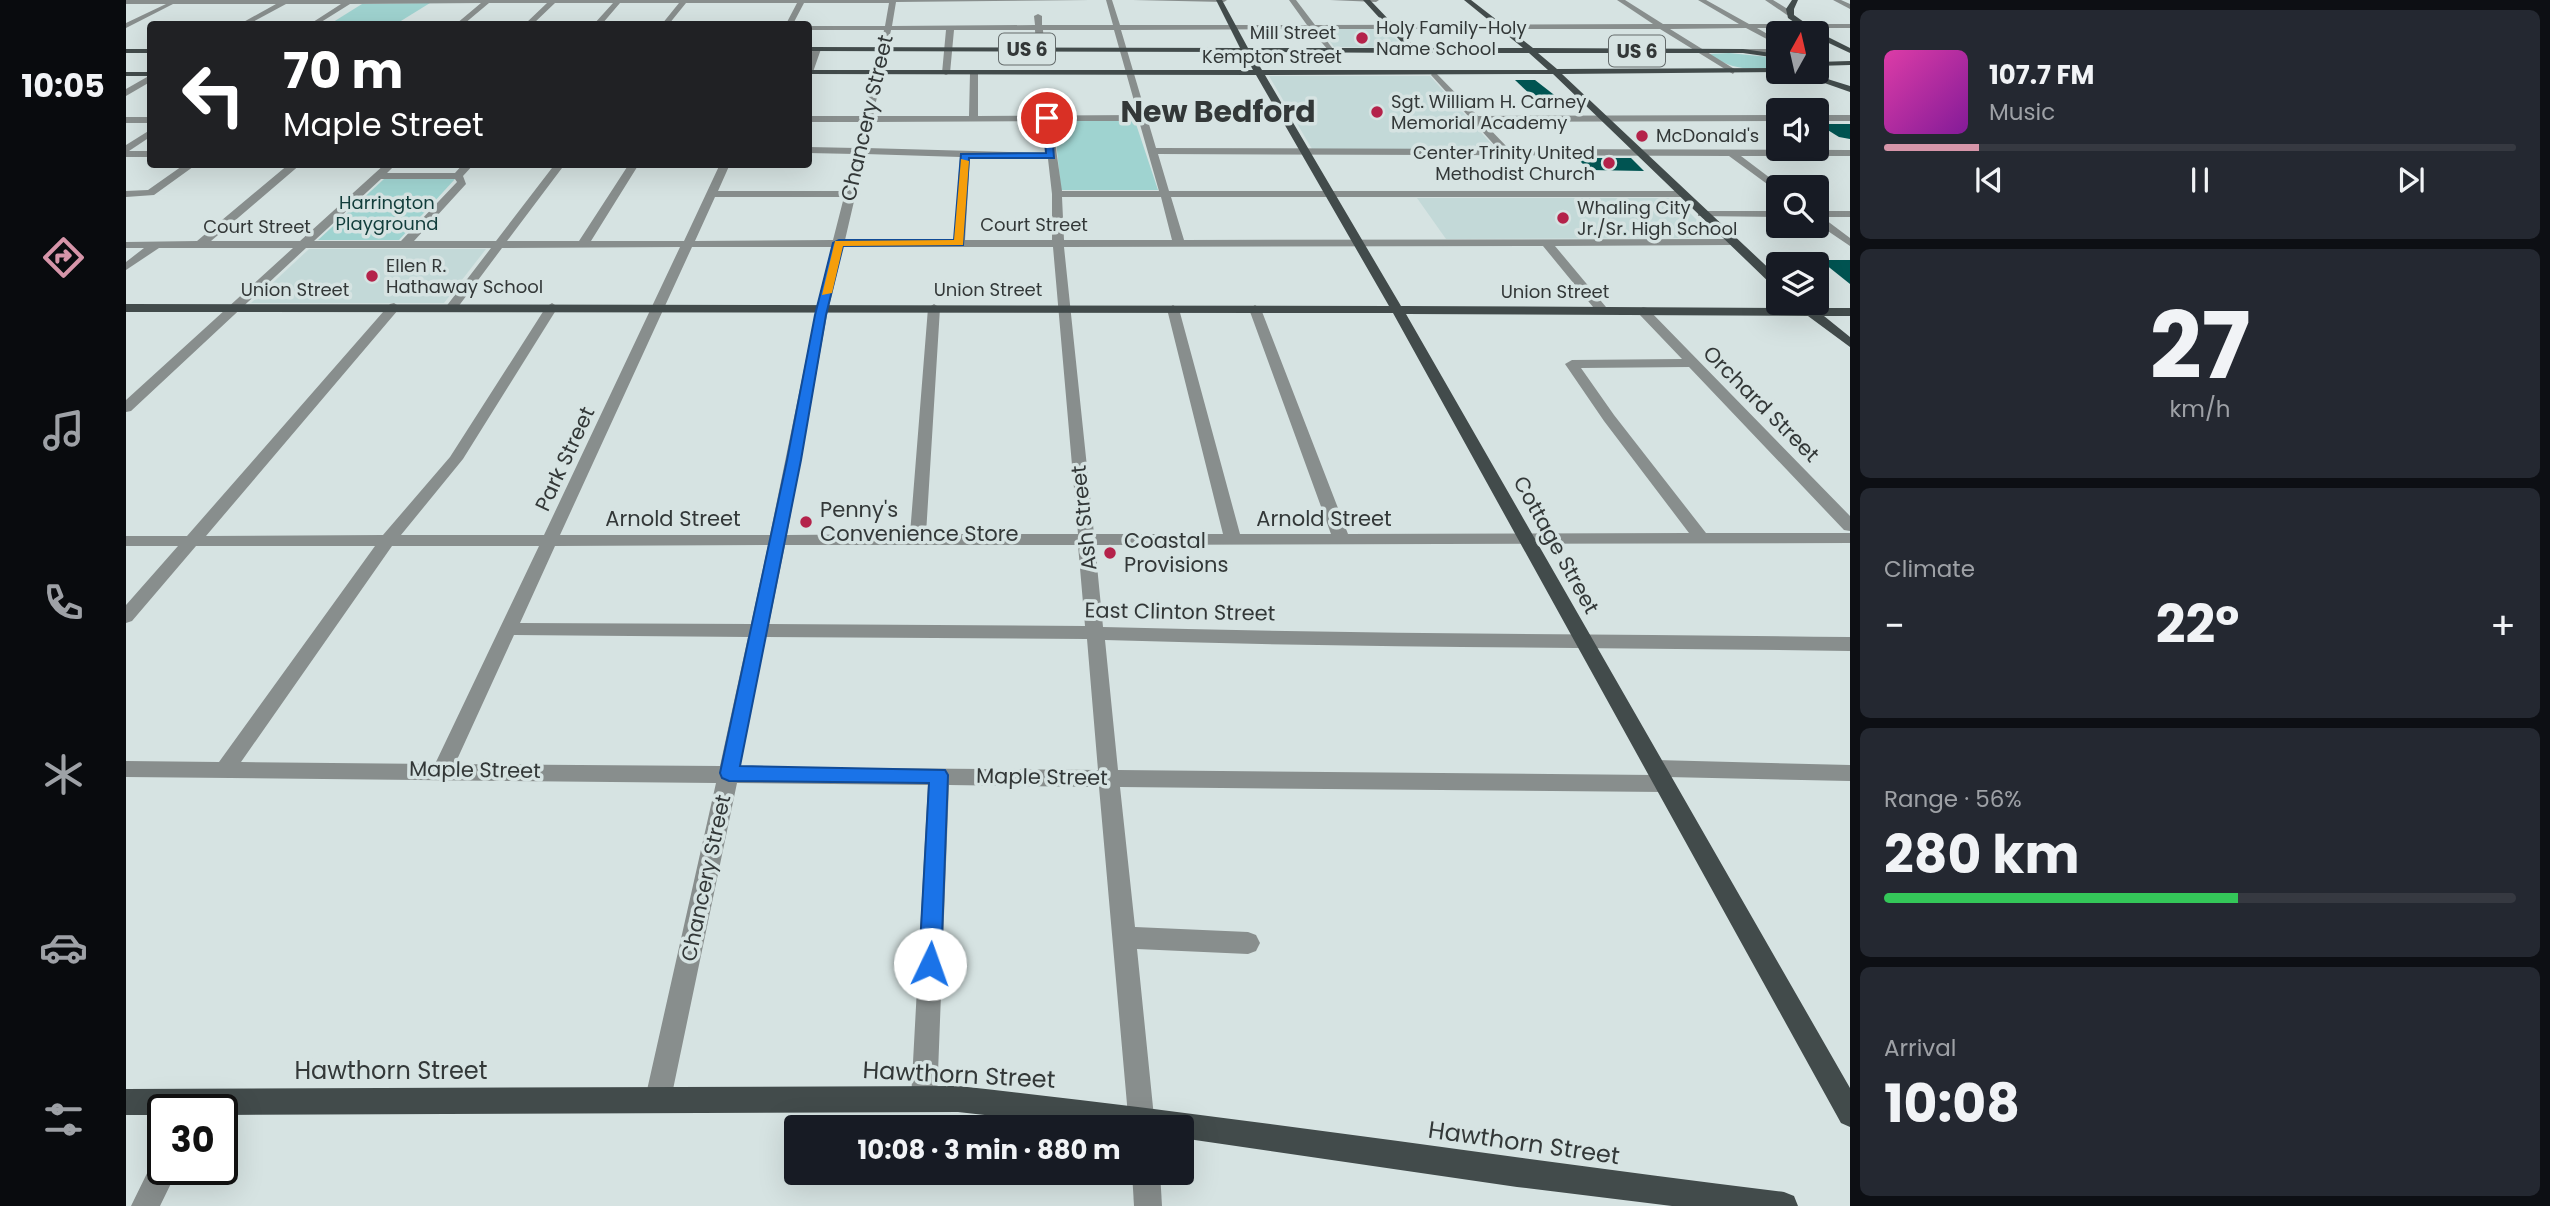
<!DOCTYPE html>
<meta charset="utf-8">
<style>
body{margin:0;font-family:Poppins,sans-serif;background:#242831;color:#f1f3f6;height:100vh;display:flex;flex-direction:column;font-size:26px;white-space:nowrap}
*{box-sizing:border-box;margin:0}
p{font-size:23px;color:#9ea1a6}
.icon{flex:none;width:38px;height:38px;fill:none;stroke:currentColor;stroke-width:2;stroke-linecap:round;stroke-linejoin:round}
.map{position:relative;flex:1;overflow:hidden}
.details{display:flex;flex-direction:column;gap:10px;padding:10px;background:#0d0f14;width:700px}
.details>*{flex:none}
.guide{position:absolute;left:21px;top:21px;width:665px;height:147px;border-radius:7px;box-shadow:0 7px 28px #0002;background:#202124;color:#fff;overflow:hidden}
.needle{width:46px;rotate:8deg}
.tools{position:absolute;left:1640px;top:21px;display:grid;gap:14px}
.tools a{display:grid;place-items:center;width:63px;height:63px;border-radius:7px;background:#171b24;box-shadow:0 7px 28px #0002;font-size:35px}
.speed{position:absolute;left:21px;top:1094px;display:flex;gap:14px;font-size:35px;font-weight:700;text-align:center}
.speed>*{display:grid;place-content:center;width:91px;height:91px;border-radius:50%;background:#171b24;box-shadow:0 7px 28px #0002;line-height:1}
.speed .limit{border:4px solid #111;border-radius:10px;background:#fff;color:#111}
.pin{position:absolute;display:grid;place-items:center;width:60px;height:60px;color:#fff;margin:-30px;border:4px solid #fff;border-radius:50%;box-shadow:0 2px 7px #0007}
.me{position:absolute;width:77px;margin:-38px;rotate:3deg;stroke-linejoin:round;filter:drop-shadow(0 0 5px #0008)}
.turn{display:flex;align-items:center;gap:24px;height:147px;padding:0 21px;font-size:32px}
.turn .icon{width:91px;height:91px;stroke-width:2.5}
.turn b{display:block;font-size:49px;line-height:60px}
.big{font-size:52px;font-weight:700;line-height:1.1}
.details .card{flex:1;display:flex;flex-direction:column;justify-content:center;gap:10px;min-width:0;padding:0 24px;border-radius:10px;background:#242831}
.details .dial{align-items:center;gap:0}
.dial b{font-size:91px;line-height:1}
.song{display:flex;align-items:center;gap:21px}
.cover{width:84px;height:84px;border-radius:10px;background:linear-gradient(135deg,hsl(320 70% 55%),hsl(290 70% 35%))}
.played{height:7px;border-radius:4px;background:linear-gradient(90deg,#d695a9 15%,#363941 15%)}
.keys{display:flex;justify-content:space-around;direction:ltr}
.heat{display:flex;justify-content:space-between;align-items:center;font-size:38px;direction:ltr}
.charge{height:10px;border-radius:5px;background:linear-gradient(90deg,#34c759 56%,#363941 0)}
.trip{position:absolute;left:658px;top:1115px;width:410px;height:70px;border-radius:7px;background:#171b24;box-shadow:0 7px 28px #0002;font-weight:700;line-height:70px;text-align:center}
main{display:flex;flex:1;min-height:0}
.tab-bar{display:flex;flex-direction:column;width:126px;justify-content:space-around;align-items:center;background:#090b0e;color:#9ea1a6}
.tab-bar .icon{width:49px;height:49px}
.tab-bar .selected{color:#d695a9}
.tab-bar b{font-size:32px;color:#f1f3f6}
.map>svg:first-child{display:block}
.built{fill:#c3d9d8}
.green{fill:#9fd3d0}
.building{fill:#005452}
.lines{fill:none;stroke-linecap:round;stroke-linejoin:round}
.minor{fill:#888e8d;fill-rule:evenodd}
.major{fill:#424b4b;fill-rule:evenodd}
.route{fill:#1a73e8;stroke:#114b97;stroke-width:2}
.slow{fill:#f59e0b}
.poi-dot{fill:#b4224a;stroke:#d6e3e2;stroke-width:2.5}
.labels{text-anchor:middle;stroke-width:7;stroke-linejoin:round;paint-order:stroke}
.far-poi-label{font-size:18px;fill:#333838;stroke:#d6e3e2;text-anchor:start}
.far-street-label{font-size:18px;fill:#333838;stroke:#d6e3e2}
.far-park-label{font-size:18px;fill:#113d3b;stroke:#d6e3e2}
.shield{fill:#d6e3e2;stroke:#646b6b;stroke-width:2}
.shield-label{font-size:19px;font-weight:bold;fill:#333838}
.street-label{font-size:21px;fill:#333838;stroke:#d6e3e2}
.poi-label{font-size:21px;fill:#333838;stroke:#d6e3e2;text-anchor:start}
.near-street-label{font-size:24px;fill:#333838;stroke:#d6e3e2}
.far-town-label{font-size:30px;font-weight:bold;fill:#333838;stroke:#d6e3e2}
</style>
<main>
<nav class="tab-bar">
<b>10:05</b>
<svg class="icon selected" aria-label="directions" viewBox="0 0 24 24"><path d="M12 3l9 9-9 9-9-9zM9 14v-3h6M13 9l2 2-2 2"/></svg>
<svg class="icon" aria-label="music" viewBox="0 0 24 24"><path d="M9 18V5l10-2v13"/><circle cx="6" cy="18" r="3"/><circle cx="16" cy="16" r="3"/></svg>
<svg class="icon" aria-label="phone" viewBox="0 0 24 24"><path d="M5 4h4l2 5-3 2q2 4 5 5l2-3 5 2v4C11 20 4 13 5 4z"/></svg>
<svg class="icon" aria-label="climate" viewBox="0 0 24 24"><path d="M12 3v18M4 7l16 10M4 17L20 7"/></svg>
<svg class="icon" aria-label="car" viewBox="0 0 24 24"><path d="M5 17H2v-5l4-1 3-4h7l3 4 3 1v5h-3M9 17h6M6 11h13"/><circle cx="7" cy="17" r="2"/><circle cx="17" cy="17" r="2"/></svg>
<svg class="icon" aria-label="filters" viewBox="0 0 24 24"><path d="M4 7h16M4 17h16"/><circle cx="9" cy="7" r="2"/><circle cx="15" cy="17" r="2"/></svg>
</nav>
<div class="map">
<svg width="1724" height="1206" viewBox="0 0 1724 1206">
<rect width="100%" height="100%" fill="#d6e3e2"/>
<!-- built -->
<g class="built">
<path d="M 1195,29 L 1261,29 L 1278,48 L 1208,47 Z"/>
<path d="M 1143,76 L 1304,76 L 1370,149 L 1186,149 Z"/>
<path d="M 1291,198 L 1549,198 L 1589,238 L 1320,239 Z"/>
<path d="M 183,249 L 360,249 L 318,303 L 125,303 Z"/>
</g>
<!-- green -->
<g class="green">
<path d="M 304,3 L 270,24 L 204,24 L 236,4 Z"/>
<path d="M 1603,53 L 1652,58 L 1652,67 C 1626,70 1606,71 1584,54 Z"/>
<path d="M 928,121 L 1009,121 L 1032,190 L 935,190 Z"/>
<path d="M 258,179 L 329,179 L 273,240 L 192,240 Z"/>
</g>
<!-- building -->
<g class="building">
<path d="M 1389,80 L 1409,80 L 1436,101 L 1411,101 Z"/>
<path d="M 1692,124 L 1724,124 L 1724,139 L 1713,137 Z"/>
<path d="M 1451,158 L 1505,158 L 1518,171 L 1463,170 Z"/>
<path d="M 1694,260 L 1724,260 L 1724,284 Z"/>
</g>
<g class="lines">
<!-- minor -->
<g class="minor">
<path d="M 0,0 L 964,0 L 770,2 L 766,26 L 909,25 L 908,16 L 912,14 L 916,16 L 916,25 L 987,25 L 980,0 L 986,0 L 994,25 L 1181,25 L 1163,0 L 1170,0 L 1189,25 L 1527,24 L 1491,0 L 1499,0 L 1537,24 L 1613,24 L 1572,0 L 1580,0 L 1623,24 L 1724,24 L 1724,28 L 1631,28 L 1652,40 L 1652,45 L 1620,28 L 1544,29 L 1610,70 L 1607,74 L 1534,29 L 1192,29 L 1207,49 L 1203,51 L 1184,29 L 995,30 L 1030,148 L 1372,149 L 1305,75 L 1308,71 L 1352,116 L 1652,115 L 1652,121 L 1357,122 L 1383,149 L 1724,150 L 1724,156 L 1615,156 L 1656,187 L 1652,187 L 1652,192 L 1603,156 L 1032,154 L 1043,191 L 1555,191 L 1560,194 L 1555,197 L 1045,197 L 1058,240 L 1606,239 L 1612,242 L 1606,245 L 1429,246 L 1480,307 L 1480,313 L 1472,313 L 1417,246 L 938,247 L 968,534 L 1097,534 L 1041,309 L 1047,305 L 1053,309 L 1114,534 L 1205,534 L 1123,309 L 1129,305 L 1135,309 L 1222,534 L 1563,533 L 1478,421 L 1439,364 L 1446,360 L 1556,359 L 1513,314 L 1511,311 L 1517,307 L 1521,308 L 1724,516 L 1724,531 L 1718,530 L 1563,367 L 1455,368 L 1488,415 L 1580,533 L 1724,533 L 1724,543 L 969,545 L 977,627 C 1226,634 1475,634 1724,637 L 1724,651 C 1476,647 1227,648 979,640 L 992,770 L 1528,775 L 1523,774 L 1520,768 L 1523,762 L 1530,760 L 1724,765 L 1724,781 L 1541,777 L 1548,784 L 1545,790 L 1538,792 L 994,787 L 1009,927 L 1122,932 L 1130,935 L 1134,943 L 1130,951 L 1122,954 L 1011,949 L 1029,1127 L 1003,1127 L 973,787 L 823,785 L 811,1099 L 807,1108 L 798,1112 L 789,1108 L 785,1099 L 802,785 L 611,783 L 545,1099 L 541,1108 L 532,1112 L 523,1108 L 519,1099 L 590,783 L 0,777 L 0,761 L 93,762 L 249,546 L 70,546 L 6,621 L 0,623 L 0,605 L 52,546 L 0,546 L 0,536 L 61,536 L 264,304 L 268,303 L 274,307 L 272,310 L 80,536 L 257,535 L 324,457 L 420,307 L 426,303 L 432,307 L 337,459 L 275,535 L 418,535 L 554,247 L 376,248 L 329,311 L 325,312 L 319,308 L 365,248 L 180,248 L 5,411 L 0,412 L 0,400 L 167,248 L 33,248 L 0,270 L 0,262 L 18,248 L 0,248 L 0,242 L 71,241 L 163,164 L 175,164 L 85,241 L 174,241 L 259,164 L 270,164 L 261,173 L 329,173 L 337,164 L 348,164 L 337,176 L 340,184 L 288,241 L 370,241 L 429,164 L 439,164 L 381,241 L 453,241 L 503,164 L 513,164 L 465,241 L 558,241 L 594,164 L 604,164 L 592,191 L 720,191 L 729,154 L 682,153 L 682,147 L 730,148 L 737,122 L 682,122 L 682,116 L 738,116 L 758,30 L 682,30 L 682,26 L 759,26 L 763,3 L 678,3 L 667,24 L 660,24 L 671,3 L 560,3 L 543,24 L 536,24 L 553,3 L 494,3 L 476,24 L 468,24 L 487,3 L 429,3 L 407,24 L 399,24 L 421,3 L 363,3 L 338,24 L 330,24 L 355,3 L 224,4 L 192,24 L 184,24 L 215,4 L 160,4 L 123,24 L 114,24 L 150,4 L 47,4 L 0,28 L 0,23 L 40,4 L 0,4 ZM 765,30 L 820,30 L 816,73 L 820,75 L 824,73 L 828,30 L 909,30 L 911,61 L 915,63 L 919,61 L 917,30 L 988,30 L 1012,115 L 852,116 L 852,73 L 848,71 L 844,73 L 843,116 L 747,116 ZM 917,121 L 921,153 L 740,148 L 746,122 ZM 926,121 L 1013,121 L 1033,191 L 936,191 ZM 739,154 L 834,157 L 828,240 L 719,240 ZM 844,157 L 922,159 L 926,194 L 926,240 L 839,240 ZM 255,179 L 329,179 L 331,182 L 275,241 L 188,241 ZM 589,197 L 718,197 L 707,240 L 569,241 ZM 936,197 L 1035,197 L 1046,240 L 938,240 ZM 566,247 L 706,247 L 689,315 L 644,535 L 434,535 ZM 717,247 L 927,247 L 952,534 L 800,534 L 814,308 L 808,304 L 802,308 L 784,534 L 661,535 L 701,315 ZM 642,545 L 625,624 L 394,623 L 429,546 ZM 659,545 L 952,545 L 959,626 L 643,624 ZM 266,546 L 413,546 L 309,764 L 115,762 ZM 388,635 L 622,637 L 594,766 L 329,764 ZM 640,637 L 961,639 L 972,770 L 614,767 Z"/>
<path d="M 1007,0 L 1101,0 L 1098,2 Z"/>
<path d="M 1204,0 L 1253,0 L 1250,2 Z"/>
<path d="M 1639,0 L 1647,0 L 1668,13 L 1661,15 Z"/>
<path d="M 1707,0 L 1715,0 L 1724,4 L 1724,9 Z"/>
<path d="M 691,47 L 695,49 L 687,72 L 682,74 C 682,65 682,51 691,47 Z"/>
<path d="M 1617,49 L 1652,49 L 1652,53 L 1614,53 Z"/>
<path d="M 21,77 L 24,77 L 24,82 L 0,96 L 0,89 Z"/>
<rect x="1690" y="115" width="34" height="6"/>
<rect x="0" y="117" width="24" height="6"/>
<path d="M 24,130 L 24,137 L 3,151 L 24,151 L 24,157 L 0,157 L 0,145 Z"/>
<path d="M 59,164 L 71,164 L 28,195 L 0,197 L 0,191 L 22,190 Z"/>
<path d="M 1576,211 L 1652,211 L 1652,217 L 1572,216 L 1572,212 Z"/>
<path d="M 1690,211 L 1724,211 L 1724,217 L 1696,217 L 1724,238 L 1724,246 L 1690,223 Z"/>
<path d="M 37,1156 L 37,1169 L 52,1169 L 34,1206 L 5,1206 L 28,1159 Z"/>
<path d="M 1006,1172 L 1034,1172 L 1036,1206 L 1008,1206 Z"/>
</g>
<!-- major -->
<g class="major">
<path d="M 1090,0 L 1096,0 L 1122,48 L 1281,48 L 1237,0 L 1244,0 L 1290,48 L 1397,48 L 1338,0 L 1345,0 L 1407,48 L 1617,49 L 1652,54 L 1652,58 L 1617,53 L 1412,53 L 1431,69 L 1652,68 L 1652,72 L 1655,72 L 1436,74 L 1652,277 L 1652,288 L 1648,287 L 1427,74 L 1139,75 L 1275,306 L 1676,308 L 1682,305 L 1689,308 L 1724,308 L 1724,316 L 1698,316 L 1724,337 L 1724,347 L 1682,316 L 1280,314 L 1724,1088 L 1724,1127 L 1715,1123 L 1267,313 L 0,312 L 0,304 L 1263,306 L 1130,75 L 682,74 L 682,70 L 1127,70 L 1117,52 L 682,51 L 682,47 L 1114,48 ZM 1125,52 L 1285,53 L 1292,57 L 1296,55 L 1294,53 L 1403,53 L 1422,70 L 1136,70 Z"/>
<path d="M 1666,0 L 1672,0 L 1668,9 L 1668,15 L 1692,32 L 1724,48 L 1724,53 L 1690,37 L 1690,33 L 1684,33 L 1662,18 L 1660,9 Z"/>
<rect x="0" y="49" width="24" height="4"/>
<path d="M 1724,61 L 1724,65 L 1690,66 L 1690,62 Z"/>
<rect x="0" y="72" width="24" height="4"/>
<path d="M 1667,72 L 1679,72 L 1724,86 L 1724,92 Z"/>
<path d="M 832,1086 C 1108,1116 1382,1158 1658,1192 L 1668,1196 L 1672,1206 L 1546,1206 L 1391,1187 L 1055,1138 L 1055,1127 L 967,1127 L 832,1112 L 96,1115 L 96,1110 L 37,1110 L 37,1115 L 0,1115 L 0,1089 Z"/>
</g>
</g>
<!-- route -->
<path class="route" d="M 921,116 L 925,118 L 928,158 L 843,158 L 837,245 L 717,246 L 700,315 L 675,460 L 614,766 L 819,770 L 822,775 L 815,964 L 812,972 L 804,975 L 796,972 L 793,964 L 803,783 L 603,781 L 596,778 L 594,773 L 661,460 L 689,315 L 707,243 L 713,240 L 828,240 L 835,154 L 920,153 L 917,118 Z"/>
<!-- slow -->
<path class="slow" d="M 835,159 L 843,161 L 837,245 L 717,246 L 706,293 L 696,295 L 709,241 L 828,240 Z"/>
<!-- markers -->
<g class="poi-dot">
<circle cx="1236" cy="38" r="7"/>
<circle cx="1251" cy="112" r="7"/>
<circle cx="1516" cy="136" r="7"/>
<circle cx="1483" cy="163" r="7"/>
<circle cx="1437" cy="218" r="7"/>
<circle cx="246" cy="276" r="7"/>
<circle cx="680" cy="522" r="7"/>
<circle cx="984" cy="553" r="7"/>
</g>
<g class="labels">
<!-- far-poi labels -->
<g class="far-poi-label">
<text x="1250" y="34">Holy Family-Holy<tspan x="1250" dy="21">Name School</tspan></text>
<text x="1265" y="108">Sgt. William H. Carney<tspan x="1265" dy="21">Memorial Academy</tspan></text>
<text x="1530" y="142">McDonald's</text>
<text x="1469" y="159" text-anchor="end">Center Trinity United<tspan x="1469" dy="21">Methodist Church</tspan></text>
<text x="1451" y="214">Whaling City<tspan x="1451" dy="21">Jr./Sr. High School</tspan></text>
<text x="260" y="272">Ellen R.<tspan x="260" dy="21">Hathaway School</tspan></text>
</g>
<!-- far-street labels -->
<g class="far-street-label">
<text x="1167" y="39">Mill Street</text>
<text x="1146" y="63">Kempton Street</text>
<text x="908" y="231">Court Street</text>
<text x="131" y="233">Court Street</text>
<text x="169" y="296">Union Street</text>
<text x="862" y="296">Union Street</text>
<text x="1429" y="298">Union Street</text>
</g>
<!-- far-park labels -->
<g class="far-park-label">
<text x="261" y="209">Harrington<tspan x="261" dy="21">Playground</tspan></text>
</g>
<!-- shield labels -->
<g class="shield">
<rect x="873" y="33.5" width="56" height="31" rx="5"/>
<rect x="1483" y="35.5" width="56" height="31" rx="5"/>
</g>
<g class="shield-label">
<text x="901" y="56">US 6</text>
<text x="1511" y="58">US 6</text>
</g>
<!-- street labels -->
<g class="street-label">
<text transform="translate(741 118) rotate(-77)" y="7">Chancery Street</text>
<text transform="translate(1635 404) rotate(45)" y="7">Orchard Street</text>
<text transform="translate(439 459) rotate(-65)" y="7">Park Street</text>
<text transform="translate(958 518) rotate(-96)" y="7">Ash Street</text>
<text x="547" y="526">Arnold Street</text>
<text x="1198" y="526">Arnold Street</text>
<text transform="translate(1430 545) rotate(61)" y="7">Cottage Street</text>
<text transform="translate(1054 612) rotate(1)" y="7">East Clinton Street</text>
<text transform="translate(349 770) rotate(1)" y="7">Maple Street</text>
<text transform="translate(916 777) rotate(1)" y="7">Maple Street</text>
<text transform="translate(580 878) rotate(-78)" y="7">Chancery Street</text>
</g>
<!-- poi labels -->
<g class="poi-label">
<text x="694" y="517">Penny's<tspan x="694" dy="24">Convenience Store</tspan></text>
<text x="998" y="548">Coastal<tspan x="998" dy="24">Provisions</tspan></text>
</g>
<!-- near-street labels -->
<g class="near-street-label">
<text x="265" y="1079">Hawthorn Street</text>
<text transform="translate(833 1075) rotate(3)" y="8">Hawthorn Street</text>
<text transform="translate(1398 1143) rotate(8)" y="8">Hawthorn Street</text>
</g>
<!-- far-town labels -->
<g class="far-town-label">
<text x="1092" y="122">New Bedford</text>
</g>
</g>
</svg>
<div class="tools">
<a><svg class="needle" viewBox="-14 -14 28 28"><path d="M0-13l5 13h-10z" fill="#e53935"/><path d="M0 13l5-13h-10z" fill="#9ea1a6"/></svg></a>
<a><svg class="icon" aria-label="sound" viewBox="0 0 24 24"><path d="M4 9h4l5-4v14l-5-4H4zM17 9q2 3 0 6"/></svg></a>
<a><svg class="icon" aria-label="search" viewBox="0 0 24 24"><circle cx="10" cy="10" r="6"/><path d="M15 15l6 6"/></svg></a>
<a><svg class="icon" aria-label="layers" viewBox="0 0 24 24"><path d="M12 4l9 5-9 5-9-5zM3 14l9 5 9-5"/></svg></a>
</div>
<div class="speed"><div class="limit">30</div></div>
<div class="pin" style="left:921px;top:118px;background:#d93025"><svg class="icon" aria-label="arrive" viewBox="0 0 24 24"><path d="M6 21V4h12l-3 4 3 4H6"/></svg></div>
<svg class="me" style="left:804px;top:964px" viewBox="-20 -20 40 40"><circle r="19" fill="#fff"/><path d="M0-13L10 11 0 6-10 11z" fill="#1a73e8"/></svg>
<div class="trip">10:08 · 3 min · 880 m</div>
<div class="guide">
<div class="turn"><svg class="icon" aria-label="left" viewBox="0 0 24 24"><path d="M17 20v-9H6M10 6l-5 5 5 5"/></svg><div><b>70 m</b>Maple Street</div></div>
</div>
</div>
<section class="details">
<div class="card">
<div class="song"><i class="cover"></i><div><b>107.7 FM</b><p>Music</p></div></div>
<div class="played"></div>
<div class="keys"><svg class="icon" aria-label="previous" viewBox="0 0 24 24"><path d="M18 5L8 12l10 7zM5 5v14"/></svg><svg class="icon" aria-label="pause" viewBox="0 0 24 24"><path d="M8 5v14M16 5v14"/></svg><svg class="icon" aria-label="next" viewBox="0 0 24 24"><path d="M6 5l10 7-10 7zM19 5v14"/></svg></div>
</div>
<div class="card dial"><b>27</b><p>km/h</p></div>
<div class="card"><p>Climate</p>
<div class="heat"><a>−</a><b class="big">22°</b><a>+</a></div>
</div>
<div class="card"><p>Range · 56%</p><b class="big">280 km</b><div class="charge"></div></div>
<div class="card"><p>Arrival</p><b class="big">10:08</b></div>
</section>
</main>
